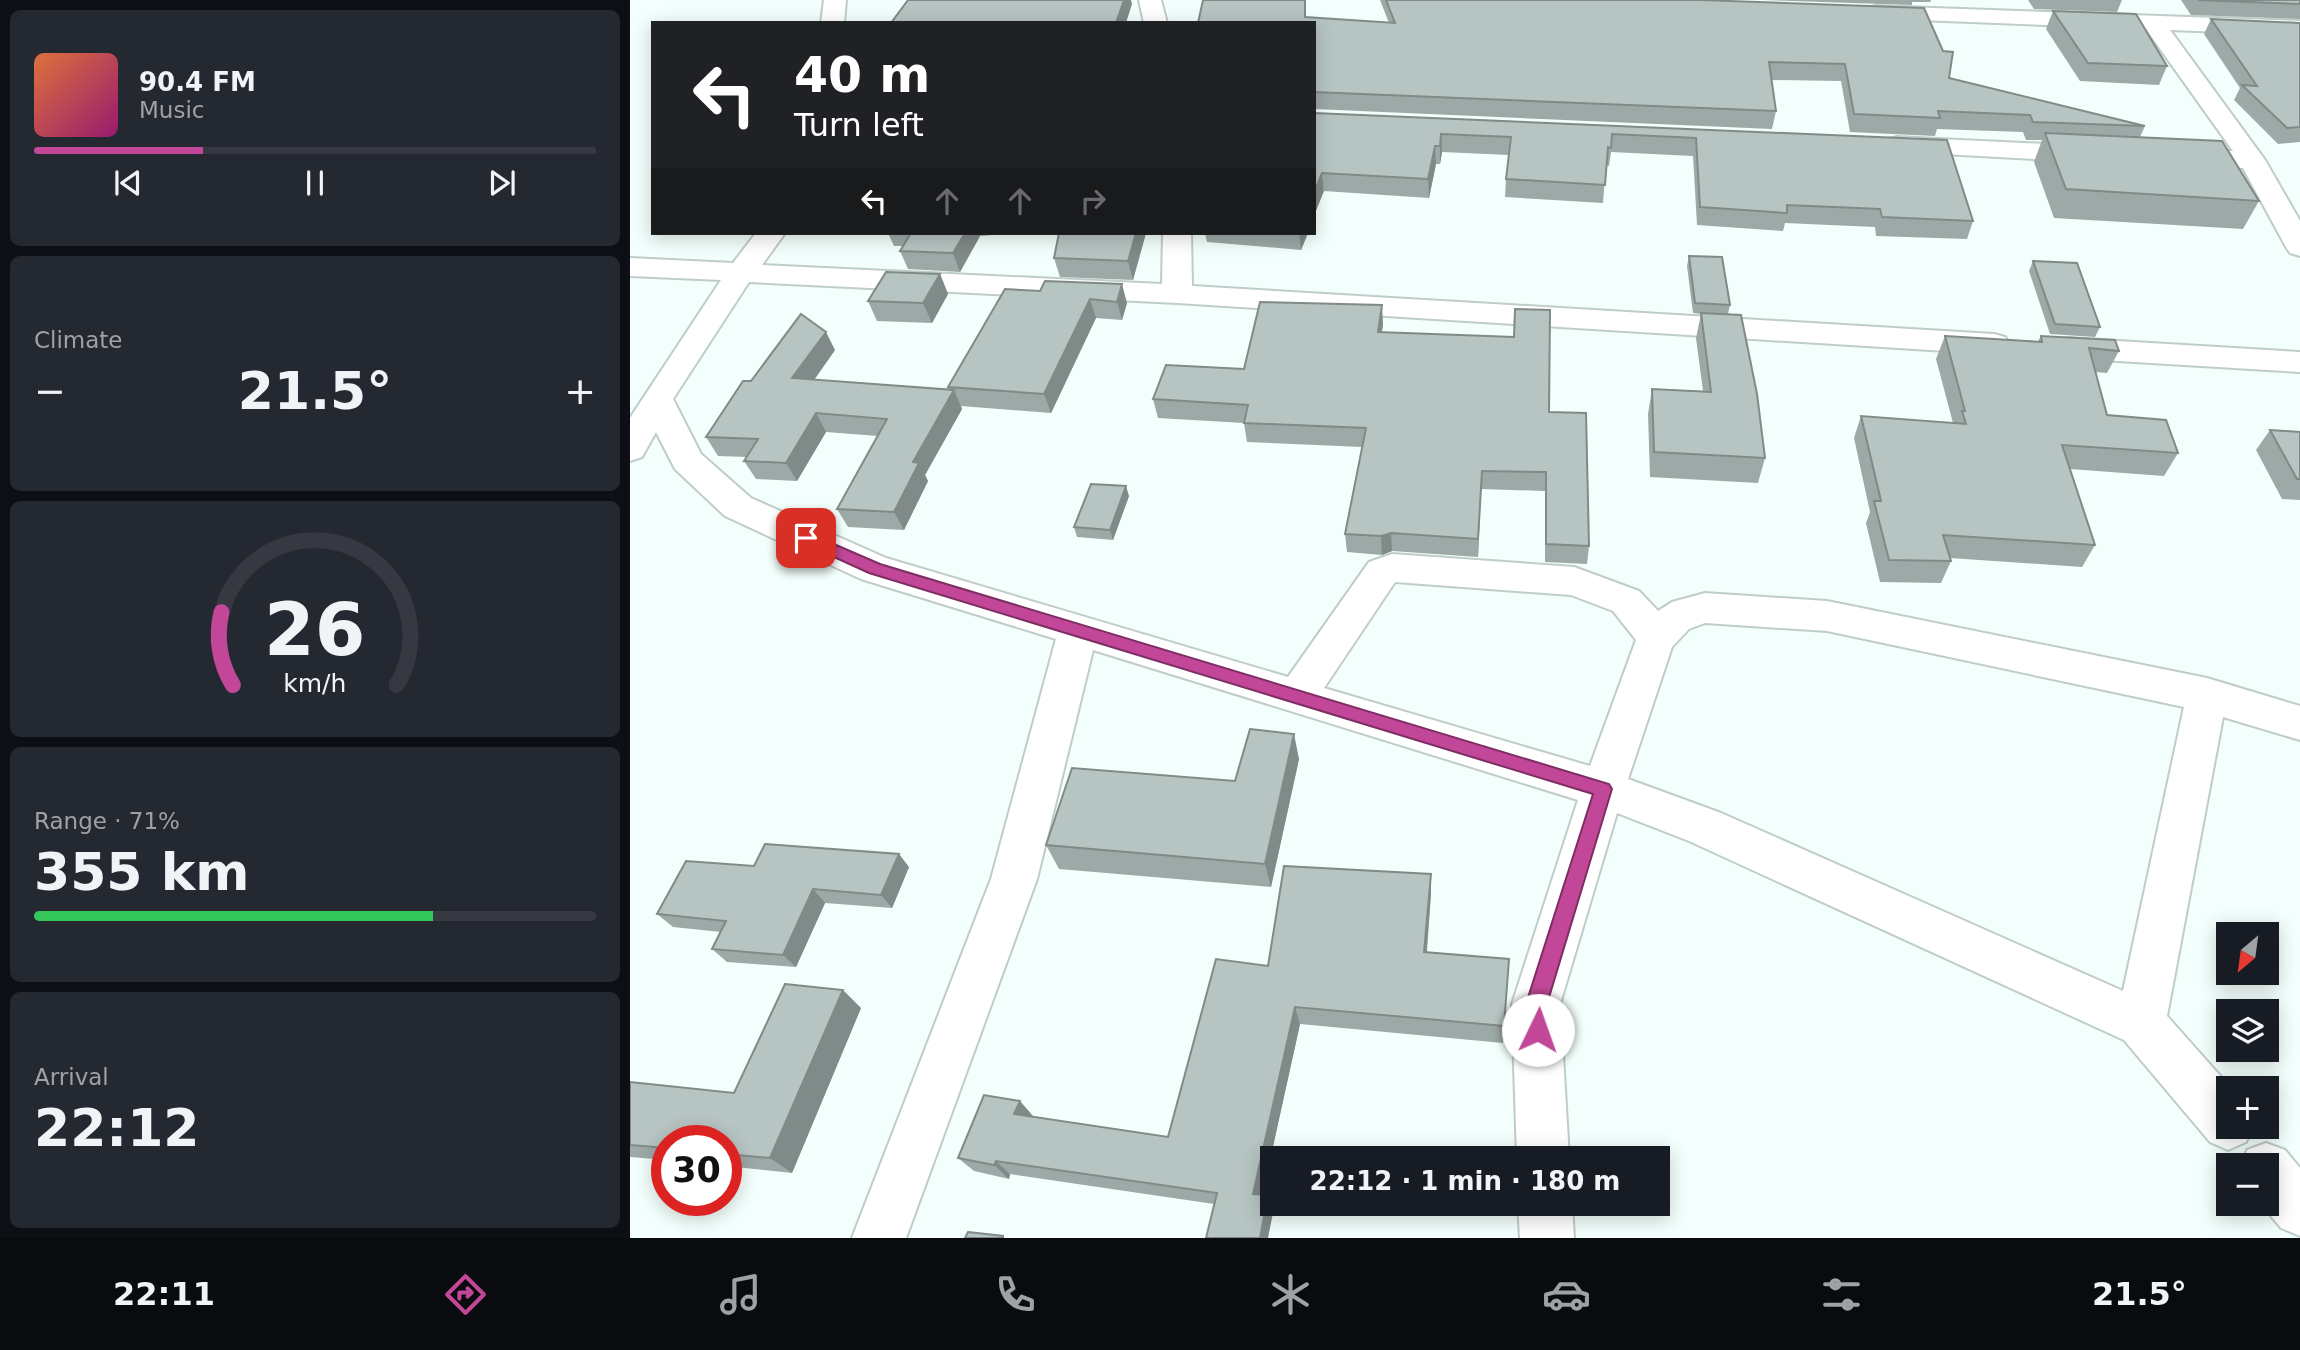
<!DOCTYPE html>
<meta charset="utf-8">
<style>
body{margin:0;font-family:"DejaVu Sans",sans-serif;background:#242831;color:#f1f3f6;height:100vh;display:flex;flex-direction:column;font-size:26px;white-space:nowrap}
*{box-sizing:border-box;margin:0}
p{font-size:23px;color:#9ea1a6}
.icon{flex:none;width:38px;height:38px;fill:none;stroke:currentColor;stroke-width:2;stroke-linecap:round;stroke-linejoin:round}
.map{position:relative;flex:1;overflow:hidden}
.panel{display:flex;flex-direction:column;gap:10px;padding:10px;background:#0d0f14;width:630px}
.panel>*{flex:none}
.guide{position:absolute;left:21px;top:21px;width:665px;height:214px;border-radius:0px;box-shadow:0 4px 18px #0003;background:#202124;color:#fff;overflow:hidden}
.needle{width:46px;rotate:209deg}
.fabs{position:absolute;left:1586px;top:922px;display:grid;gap:14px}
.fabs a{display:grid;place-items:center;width:63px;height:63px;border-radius:0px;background:#171b24;box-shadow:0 4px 18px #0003;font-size:35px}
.speed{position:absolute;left:21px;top:1125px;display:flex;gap:14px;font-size:35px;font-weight:700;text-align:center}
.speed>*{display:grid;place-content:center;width:91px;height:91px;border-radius:50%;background:#171b24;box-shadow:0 4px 18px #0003;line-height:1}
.speed .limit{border:10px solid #d22;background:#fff;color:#111}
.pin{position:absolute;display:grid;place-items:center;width:60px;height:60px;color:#fff;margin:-30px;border-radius:14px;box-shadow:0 4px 10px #0006}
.me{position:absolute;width:77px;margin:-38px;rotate:3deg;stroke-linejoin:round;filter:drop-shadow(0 0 5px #0008)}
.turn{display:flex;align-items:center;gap:24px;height:147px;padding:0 28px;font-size:32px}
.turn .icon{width:91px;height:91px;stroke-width:2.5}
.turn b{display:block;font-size:49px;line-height:60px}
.lanes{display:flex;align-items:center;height:66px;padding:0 28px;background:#0003;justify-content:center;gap:35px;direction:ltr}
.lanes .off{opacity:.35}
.big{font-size:52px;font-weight:800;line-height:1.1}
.panel .tile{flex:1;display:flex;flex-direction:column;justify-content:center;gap:10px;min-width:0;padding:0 24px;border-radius:10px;background:#242831}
.panel .dial{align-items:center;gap:0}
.dial svg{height:182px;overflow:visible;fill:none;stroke:#363941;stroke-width:7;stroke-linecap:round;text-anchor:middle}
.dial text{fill:#f1f3f6;stroke:none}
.song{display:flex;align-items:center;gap:21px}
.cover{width:84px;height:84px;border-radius:10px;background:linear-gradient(135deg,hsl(20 70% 55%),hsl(320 70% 35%))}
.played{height:7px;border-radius:4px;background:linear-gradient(90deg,#c24799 30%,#363941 30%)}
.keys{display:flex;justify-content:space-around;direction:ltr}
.heat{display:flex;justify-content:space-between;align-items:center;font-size:38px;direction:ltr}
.charge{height:10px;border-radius:5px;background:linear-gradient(90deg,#34c759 71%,#363941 0)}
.trip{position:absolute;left:630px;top:1146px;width:410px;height:70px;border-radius:0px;background:#171b24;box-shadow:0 4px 18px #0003;font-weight:800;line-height:70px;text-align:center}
.tabs{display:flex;height:112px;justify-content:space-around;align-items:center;background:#090b0e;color:#9ea1a6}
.tabs .icon{width:49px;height:49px}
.tabs .on{color:#c24799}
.tabs b{font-size:32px;color:#f1f3f6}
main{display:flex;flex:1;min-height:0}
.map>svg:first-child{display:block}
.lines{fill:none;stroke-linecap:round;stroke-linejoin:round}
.minor-casing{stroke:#bfcdca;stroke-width:4}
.minor{fill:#fff;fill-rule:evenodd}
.wall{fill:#9da9a7}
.shaded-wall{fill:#808a88}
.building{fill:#b7c5c2;stroke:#808a88;stroke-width:2}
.route{fill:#c24799;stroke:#7e2e63;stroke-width:2}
</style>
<main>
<section class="panel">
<div class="tile">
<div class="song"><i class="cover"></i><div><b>90.4 FM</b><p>Music</p></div></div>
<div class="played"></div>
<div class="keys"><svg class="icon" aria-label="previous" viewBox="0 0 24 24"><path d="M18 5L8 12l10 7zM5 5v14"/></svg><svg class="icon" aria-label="pause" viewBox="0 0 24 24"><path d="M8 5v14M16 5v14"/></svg><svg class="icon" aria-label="next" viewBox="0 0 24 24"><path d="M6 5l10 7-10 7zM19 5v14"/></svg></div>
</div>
<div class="tile"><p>Climate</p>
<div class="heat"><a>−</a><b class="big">21.5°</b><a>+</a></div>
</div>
<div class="tile dial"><svg viewBox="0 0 100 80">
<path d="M14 69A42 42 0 1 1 86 69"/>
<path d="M14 69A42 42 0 0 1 9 37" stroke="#c24799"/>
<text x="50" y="56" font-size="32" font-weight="700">26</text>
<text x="50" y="72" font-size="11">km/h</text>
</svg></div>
<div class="tile"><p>Range · 71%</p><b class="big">355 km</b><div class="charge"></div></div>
<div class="tile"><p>Arrival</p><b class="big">22:12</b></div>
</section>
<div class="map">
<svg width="1670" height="1238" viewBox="0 0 1670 1238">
<rect width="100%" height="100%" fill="#f3fffc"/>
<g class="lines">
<!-- minor casing -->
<g class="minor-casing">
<g id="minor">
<path d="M 194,0 L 216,0 L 214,23 L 191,23 Z"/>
<path d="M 509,0 L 531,0 L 537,23 L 514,23 Z"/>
<path d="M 1246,6 L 1670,21 L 1670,35 L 1540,30 L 1635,160 L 1670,221 L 1670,256 L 1660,253 L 1656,247 L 1613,168 L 1550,166 L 1541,164 L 1537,158 L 1541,152 L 1550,150 L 1603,151 L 1516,29 L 1238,18 L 1235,13 L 1238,8 Z"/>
<path d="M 1267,137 L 1458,146 L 1467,148 L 1471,154 L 1467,160 L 1458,162 L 1258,151 L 1254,145 L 1258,139 Z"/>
<path d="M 126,233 L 155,233 L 132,265 L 532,284 L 533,233 L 561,233 L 562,286 L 1364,334 L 1375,337 L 1380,344 L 1375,351 L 1364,354 L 547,303 L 119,282 L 43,399 L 71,454 L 121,498 L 256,558 L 658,677 L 739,562 L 762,554 L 944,567 L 1009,591 L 1028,611 L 1042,602 L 1075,593 L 1197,601 L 1577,678 L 1670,706 L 1670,740 L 1593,717 L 1537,1016 L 1601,1088 L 1598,1088 L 1598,1127 L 1623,1127 L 1616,1142 L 1598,1150 L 1580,1142 L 1494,1040 L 1059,841 L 987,813 L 930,1004 L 939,1158 L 887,1158 L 882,1004 L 948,800 L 463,650 L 407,879 L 276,1238 L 222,1238 L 361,879 L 426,639 L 231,579 L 95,516 L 45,469 L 26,432 L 12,457 L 0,461 L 0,418 L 91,280 L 0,276 L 0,258 L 103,263 ZM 765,582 L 941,595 L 983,611 L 1006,640 L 960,766 L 694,688 ZM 1075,623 L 1197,631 L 1554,707 L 1493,991 L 1091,813 L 998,779 L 1042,647 L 1059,629 Z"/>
<path d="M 1438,338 L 1670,352 L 1670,372 L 1438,358 L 1427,355 L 1422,348 L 1427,341 Z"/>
<path d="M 1636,1143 L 1655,1150 L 1670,1168 L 1670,1236 L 1651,1228 L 1631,1204 L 1636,1204 L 1636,1166 L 1611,1166 L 1617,1150 Z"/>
<path d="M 888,1204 L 942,1204 L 944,1238 L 890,1238 Z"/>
</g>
</g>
<!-- minor -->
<use href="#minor" class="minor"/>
</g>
<!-- wall -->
<g class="wall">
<path d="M 573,0 L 676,0 L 676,17 L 759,23 L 750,0 L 1071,0 L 1319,78 L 1515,126 L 1510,137 L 1629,201 L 1613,229 L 1424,218 L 1404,162 L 1412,140 L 1396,140 L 1393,132 L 1307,129 L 1305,136 L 1220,132 L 1211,81 L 1141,80 L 1146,111 L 1142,129 L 684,109 L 684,23 Z"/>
<path d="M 1133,0 L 1301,0 L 1300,2 L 1282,2 L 1282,5 Z"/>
<path d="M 1398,0 L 1492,0 L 1487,12 L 1404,9 Z"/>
<path d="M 1551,0 L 1670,0 L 1670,19 L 1561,15 Z"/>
<path d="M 1423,11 L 1537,66 L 1529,85 L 1450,81 L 1416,29 Z"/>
<path d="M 1581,19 L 1670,23 L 1670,142 L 1648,144 L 1604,100 L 1610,88 L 1574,34 Z"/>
<path d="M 684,113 L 1317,140 L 1343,221 L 1337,239 L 1246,236 L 1245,227 L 1155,223 L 1153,231 L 1067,225 L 1063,156 L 981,152 L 979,166 L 976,165 L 973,203 L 875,197 L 876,179 L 879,155 L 812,152 L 810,164 L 806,164 L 799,198 L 694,191 Z"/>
<path d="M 258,233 L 386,233 L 350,236 L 330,272 L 278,269 L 270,251 L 273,246 L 264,246 Z"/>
<path d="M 516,233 L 503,280 L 430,277 L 424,258 Z"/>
<path d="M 575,233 L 678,233 L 671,250 L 577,242 Z"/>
<path d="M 1059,256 L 1100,305 L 1098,314 L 1135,458 L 1128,483 L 1020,477 L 1018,414 L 1022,389 L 1073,391 L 1066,338 L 1071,314 L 1063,313 L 1057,266 Z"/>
<path d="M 1403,261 L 1470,327 L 1465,337 L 1420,334 L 1399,271 Z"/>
<path d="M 310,274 L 318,294 L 302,323 L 247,321 L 238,301 Z"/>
<path d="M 375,289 L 497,303 L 492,320 L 466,318 L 421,413 L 331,406 L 332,409 L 295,475 L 298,481 L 274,530 L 218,527 L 207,509 L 248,436 L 196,432 L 167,481 L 126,479 L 114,461 L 117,457 L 88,456 L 76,437 L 121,381 L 205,350 L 184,380 L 319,390 L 318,387 Z"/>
<path d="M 753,324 L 752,332 L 919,412 L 959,546 L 957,564 L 915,562 L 915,491 L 851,489 L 848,557 L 762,551 L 752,555 L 717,552 L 715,534 L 732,447 L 617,442 L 614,423 L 528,418 L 523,399 Z"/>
<path d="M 1315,336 L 1408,341 L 1411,336 L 1489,351 L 1477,373 L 1466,372 L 1477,415 L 1548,453 L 1534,476 L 1440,469 L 1465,545 L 1452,567 L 1320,558 L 1321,561 L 1311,583 L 1250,582 L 1236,523 L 1240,512 L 1224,438 L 1231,416 L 1323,423 L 1306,359 Z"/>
<path d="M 1640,430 L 1670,432 L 1670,500 L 1652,499 L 1626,450 Z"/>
<path d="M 499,496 L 483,540 L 447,537 L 444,527 Z"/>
<path d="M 669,759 L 641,887 L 429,869 L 416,845 Z"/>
<path d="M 124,866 L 279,867 L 262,908 L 195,903 L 166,967 L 97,962 L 82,949 L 91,932 L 43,927 L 27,914 Z"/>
<path d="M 801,874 L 801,893 L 797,952 L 879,959 L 873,1043 L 670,1024 L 632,1195 L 638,1195 L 644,1208 L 584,1204 L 380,1174 L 379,1179 L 344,1171 L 328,1158 L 403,1116 L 403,1117 L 538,1137 L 638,966 Z"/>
<path d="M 231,1008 L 162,1173 L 96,1166 L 96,1141 L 37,1141 L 37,1160 L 0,1157 L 0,1082 L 104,1093 Z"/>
</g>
<!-- shaded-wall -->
<g class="shaded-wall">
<path d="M 494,0 L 501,0 L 502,4 L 496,23 L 486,23 Z"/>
<path d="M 811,134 L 812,152 L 810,164 L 810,146 Z"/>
<path d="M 805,146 L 806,164 L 799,198 L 798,179 Z"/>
<path d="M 692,173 L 694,191 L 684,216 L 684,193 Z"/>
<path d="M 335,233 L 349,233 L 350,236 L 330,272 L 323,253 Z"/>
<path d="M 506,233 L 516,233 L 503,280 L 498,261 Z"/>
<path d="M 669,233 L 678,233 L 671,250 Z"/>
<path d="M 310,274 L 318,294 L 302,323 L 293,303 Z"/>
<path d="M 492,284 L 497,303 L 492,320 L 487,302 Z"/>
<path d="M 460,299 L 466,318 L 421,413 L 414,394 Z"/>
<path d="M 752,305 L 753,324 L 749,350 L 748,332 Z"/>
<path d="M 196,332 L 205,350 L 172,397 L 162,378 Z"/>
<path d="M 324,390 L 332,409 L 295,475 L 298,481 L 274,530 L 264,512 L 283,462 Z"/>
<path d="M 186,413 L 196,432 L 167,481 L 156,463 Z"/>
<path d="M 852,471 L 851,489 L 848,557 L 848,539 Z"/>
<path d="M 496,486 L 499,496 L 483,540 L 480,530 Z"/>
<path d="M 761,533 L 762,551 L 752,555 L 751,536 Z"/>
<path d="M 664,734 L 669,759 L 641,887 L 635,864 Z"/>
<path d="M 269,854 L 279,867 L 262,908 L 251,895 Z"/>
<path d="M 801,874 L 801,893 L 795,970 L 794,952 Z"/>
<path d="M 183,889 L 195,903 L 166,967 L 153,955 Z"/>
<path d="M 213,990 L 231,1008 L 162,1173 L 140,1158 Z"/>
<path d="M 665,1007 L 670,1024 L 630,1206 L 623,1194 Z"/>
<path d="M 390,1101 L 403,1116 L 398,1129 L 384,1114 Z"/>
<path d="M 366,1161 L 380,1174 L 379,1179 L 364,1165 Z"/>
<path d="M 638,1195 L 644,1208 L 638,1238 L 630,1238 Z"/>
</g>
<!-- building -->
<g class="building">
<path d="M 278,0 L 494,0 L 486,23 L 261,23 Z"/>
<path d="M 573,0 L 675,0 L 675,17 L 765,23 L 756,0 L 1071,0 L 1294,8 L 1313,51 L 1323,52 L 1319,78 L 1515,126 L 1403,122 L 1400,115 L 1308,111 L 1310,118 L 1224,114 L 1215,64 L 1139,62 L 1146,111 L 684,92 L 684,23 L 568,23 Z"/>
<path d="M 1568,0 L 1670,0 L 1670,4 Z"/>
<path d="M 1423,11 L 1506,14 L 1537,66 L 1458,63 Z"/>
<path d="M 1581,19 L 1670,23 L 1670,127 L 1657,128 L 1612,85 L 1627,86 Z"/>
<path d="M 684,113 L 1317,140 L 1343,221 L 1252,217 L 1250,209 L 1157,205 L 1157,213 L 1070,207 L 1066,138 L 982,134 L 981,148 L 978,147 L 975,185 L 876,179 L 881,137 L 811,134 L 810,146 L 805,146 L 798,179 L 692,173 L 684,193 Z"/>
<path d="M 1415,133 L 1592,141 L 1629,201 L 1436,189 Z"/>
<path d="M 281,233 L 335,233 L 323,253 L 270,251 Z"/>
<path d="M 429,233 L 506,233 L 498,261 L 424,258 Z"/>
<path d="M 1059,256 L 1092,257 L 1100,305 L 1065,303 Z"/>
<path d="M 1403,261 L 1447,263 L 1470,327 L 1425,324 Z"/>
<path d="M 256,272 L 310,274 L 293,303 L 238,301 Z"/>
<path d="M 415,281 L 492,284 L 487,302 L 460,299 L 414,394 L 318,387 L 375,289 L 410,291 Z"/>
<path d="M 630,302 L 752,305 L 748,332 L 884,337 L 885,309 L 920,310 L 919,412 L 956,413 L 959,546 L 916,544 L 916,472 L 852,471 L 848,539 L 761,533 L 751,536 L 715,534 L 736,428 L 614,423 L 618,405 L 523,399 L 536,365 L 614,369 Z"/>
<path d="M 1071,313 L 1111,315 L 1127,394 L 1135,458 L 1024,452 L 1022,389 L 1081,392 Z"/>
<path d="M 171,314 L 196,332 L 162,378 L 324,390 L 283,462 L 289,463 L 264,512 L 207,509 L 257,419 L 186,413 L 156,463 L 114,461 L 128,439 L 76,437 L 113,381 L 121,381 Z"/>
<path d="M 1315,336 L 1412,342 L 1411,336 L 1485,340 L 1489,351 L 1459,348 L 1477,415 L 1536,420 L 1548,453 L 1432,445 L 1465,545 L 1313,535 L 1321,561 L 1259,560 L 1244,501 L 1251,501 L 1231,416 L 1336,424 L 1332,411 L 1335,411 Z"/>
<path d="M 1640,430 L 1670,432 L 1670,479 L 1667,479 Z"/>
<path d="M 461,484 L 496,486 L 480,530 L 444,527 Z"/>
<path d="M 620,729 L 664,734 L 635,864 L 416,845 L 442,768 L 605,781 Z"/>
<path d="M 135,844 L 269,854 L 251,895 L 183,889 L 153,955 L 82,949 L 96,921 L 27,914 L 56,861 L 124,866 Z"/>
<path d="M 654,866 L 801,874 L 794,952 L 879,959 L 874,1026 L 665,1007 L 623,1194 L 638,1195 L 630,1238 L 576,1238 L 587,1193 L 366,1161 L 364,1165 L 328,1158 L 354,1095 L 390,1101 L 384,1114 L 538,1137 L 586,959 L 638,966 Z"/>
<path d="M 155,984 L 213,990 L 140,1158 L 96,1154 L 96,1141 L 37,1141 L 37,1148 L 0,1145 L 0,1082 L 104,1093 Z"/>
<path d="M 338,1232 L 373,1236 L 373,1238 L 335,1238 Z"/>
</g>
<!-- route -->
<path class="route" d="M 176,532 L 250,564 L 979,784 L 982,789 L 917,1004 L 918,1030 L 915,1037 L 908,1040 L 900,1037 L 897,1030 L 896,1004 L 963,794 L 239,573 L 171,542 L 169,538 Z"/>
</svg>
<div class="fabs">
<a><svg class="needle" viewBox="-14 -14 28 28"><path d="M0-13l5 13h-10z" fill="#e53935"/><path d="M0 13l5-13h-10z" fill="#9ea1a6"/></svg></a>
<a><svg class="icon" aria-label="layers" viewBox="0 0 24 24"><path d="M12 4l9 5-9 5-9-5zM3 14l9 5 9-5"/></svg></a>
<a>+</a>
<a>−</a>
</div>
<div class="speed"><div class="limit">30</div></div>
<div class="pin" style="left:176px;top:538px;background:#d93025"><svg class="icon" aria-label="arrive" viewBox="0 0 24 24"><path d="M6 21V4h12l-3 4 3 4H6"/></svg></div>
<svg class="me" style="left:908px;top:1030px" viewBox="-20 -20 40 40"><circle r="19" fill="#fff"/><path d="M0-13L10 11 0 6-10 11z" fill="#c24799"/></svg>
<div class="trip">22:12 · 1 min · 180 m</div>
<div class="guide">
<div class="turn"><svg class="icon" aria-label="left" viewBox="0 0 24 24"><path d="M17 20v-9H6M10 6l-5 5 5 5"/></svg><div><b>40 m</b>Turn left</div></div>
<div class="lanes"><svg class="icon" aria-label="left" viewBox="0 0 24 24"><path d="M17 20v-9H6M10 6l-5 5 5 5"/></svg><svg class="icon off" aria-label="ahead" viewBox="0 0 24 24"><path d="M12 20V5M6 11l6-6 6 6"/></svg><svg class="icon off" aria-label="ahead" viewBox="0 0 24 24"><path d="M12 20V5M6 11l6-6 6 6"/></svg><svg class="icon off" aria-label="right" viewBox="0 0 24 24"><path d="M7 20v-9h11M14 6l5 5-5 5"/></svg></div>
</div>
</div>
</main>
<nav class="tabs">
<b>22:11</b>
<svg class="icon on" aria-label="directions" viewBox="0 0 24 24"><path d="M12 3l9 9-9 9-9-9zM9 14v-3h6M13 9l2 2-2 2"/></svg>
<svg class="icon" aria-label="music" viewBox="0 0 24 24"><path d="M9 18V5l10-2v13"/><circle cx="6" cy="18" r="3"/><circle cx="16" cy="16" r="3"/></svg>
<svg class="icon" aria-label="phone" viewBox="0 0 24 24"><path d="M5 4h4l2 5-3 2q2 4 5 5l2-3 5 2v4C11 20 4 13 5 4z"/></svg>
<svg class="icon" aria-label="climate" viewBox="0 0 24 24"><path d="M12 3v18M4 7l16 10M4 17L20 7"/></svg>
<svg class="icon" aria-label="car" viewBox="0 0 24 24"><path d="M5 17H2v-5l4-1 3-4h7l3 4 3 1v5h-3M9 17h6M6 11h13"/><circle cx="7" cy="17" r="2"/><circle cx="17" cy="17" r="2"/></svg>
<svg class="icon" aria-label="filters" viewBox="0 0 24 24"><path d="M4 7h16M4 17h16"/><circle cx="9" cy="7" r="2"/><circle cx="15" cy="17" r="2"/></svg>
<b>21.5°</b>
</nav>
